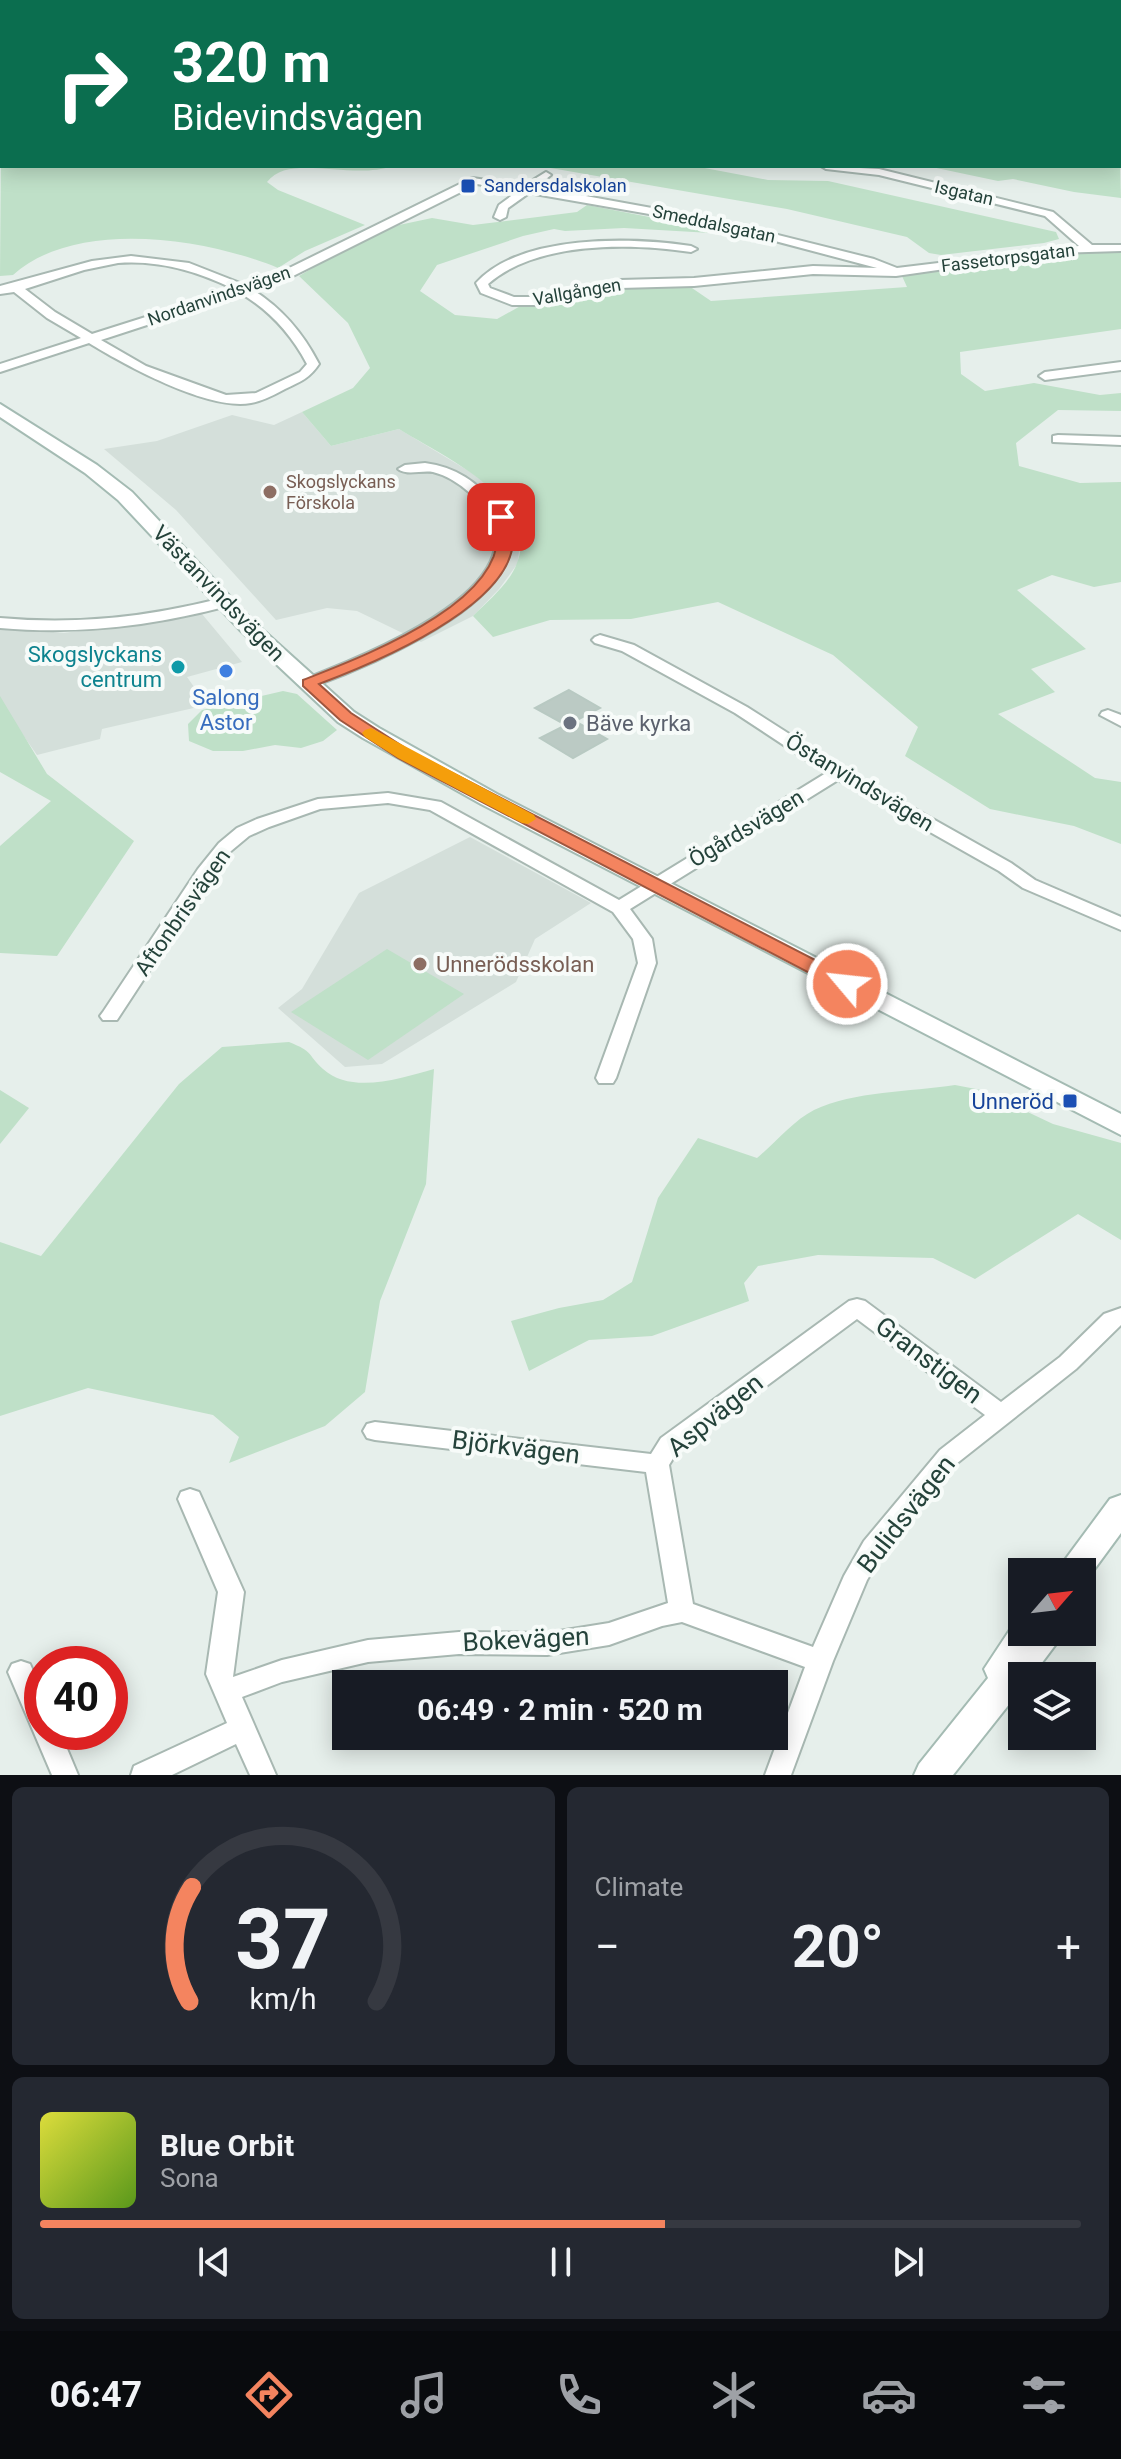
<!DOCTYPE html>
<meta charset="utf-8">
<style>
body{margin:0;font-family:Roboto,sans-serif;background:#242831;color:#f1f3f6;height:100vh;display:flex;flex-direction:column;font-size:30px;white-space:nowrap}
*{box-sizing:border-box;margin:0}
p{font-size:26px;color:#9ea1a6}
.icon{flex:none;width:44px;height:44px;fill:none;stroke:currentColor;stroke-width:2;stroke-linecap:round;stroke-linejoin:round}
.map{position:relative;height:1775px;overflow:hidden}
.sheet{display:flex;flex-direction:column;gap:12px;padding:12px;background:#0d0f14;flex:1}
.sheet>*{flex:none}
.guide{position:absolute;left:0px;top:0px;width:1122px;height:168px;box-shadow:0 4px 20px #0003;background:#0b6e4f;color:#fff;overflow:hidden}
.needle{width:52px;rotate:62deg}
.buttons{position:absolute;left:1008px;top:1558px;display:grid;gap:16px}
.buttons a{display:grid;place-items:center;width:88px;height:88px;border-radius:0px;background:#171b24;box-shadow:0 4px 20px #0003;font-size:40px}
.speed{position:absolute;left:24px;top:1646px;display:flex;gap:16px;font-size:40px;font-weight:700;text-align:center}
.speed>*{display:grid;place-content:center;width:104px;height:104px;border-radius:50%;background:#171b24;box-shadow:0 4px 20px #0003;line-height:1}
.speed .limit{border:12px solid #d22;background:#fff;color:#111}
.pin{position:absolute;display:grid;place-items:center;width:68px;height:68px;color:#fff;margin:-34px;border-radius:16px;box-shadow:0 4px 12px #0006}
.me{position:absolute;width:88px;margin:-44px;rotate:298deg;stroke-linejoin:round;filter:drop-shadow(0 0 6px #0008)}
.turn{display:flex;align-items:center;gap:28px;height:168px;padding:0 40px;font-size:36px}
.turn .icon{width:104px;height:104px;stroke-width:2.5}
.turn b{display:block;font-size:56px;line-height:68px}
.big{font-size:60px;font-weight:700;line-height:1.1}
.sheet .widget{flex:1;display:flex;flex-direction:column;justify-content:center;gap:12px;min-width:0;padding:0 28px;border-radius:12px;background:#242831}
.sheet .dial{align-items:center;gap:0}
.dial svg{height:208px;overflow:visible;fill:none;stroke:#363941;stroke-width:7;stroke-linecap:round;text-anchor:middle}
.dial text{fill:#f1f3f6;stroke:none}
.song{display:flex;align-items:center;gap:24px}
.cover{width:96px;height:96px;border-radius:12px;background:linear-gradient(135deg,hsl(60 70% 55%),hsl(90 70% 35%))}
.played{height:8px;border-radius:4px;background:linear-gradient(90deg,#f4845f 60%,#363941 60%)}
.keys{display:flex;justify-content:space-around;direction:ltr}
.heat{display:flex;justify-content:space-between;align-items:center;font-size:44px;direction:ltr}
.sheet .tiles{flex:1;display:grid;gap:12px;grid-template-columns:1fr 1fr}
.widget:last-child{grid-column:span 2}
.trip{position:absolute;left:332px;top:1670px;width:456px;height:80px;border-radius:0px;background:#171b24;box-shadow:0 4px 20px #0003;font-weight:700;line-height:80px;text-align:center}
.dock{display:flex;height:128px;justify-content:space-around;align-items:center;background:#090b0e;color:#9ea1a6}
.dock .icon{width:56px;height:56px}
.dock .on{color:#f4845f}
.dock b{font-size:36px;color:#f1f3f6}
.map>svg:first-child{display:block}
.built{fill:#d4dfda}
.green{fill:#bfe0c8}
.building{fill:#bbcac4;stroke:#b8c9c2;stroke-width:2}
.lines{fill:none;stroke-linecap:round;stroke-linejoin:round}
.street-casing{stroke:#a8b8b2;stroke-width:4}
.secondary-casing{stroke:#a4bbb3;stroke-width:4}
.street{fill:#fff;fill-rule:evenodd}
.secondary{fill:#fff;fill-rule:evenodd}
.route{fill:#f4845f;stroke:#9f563e;stroke-width:2}
.slow{fill:#f59e0b}
.transit-dot{fill:#1a4fb4;stroke:#f7fbf9;stroke-width:3}
.education-dot{fill:#8d6e63;stroke:#f7fbf9;stroke-width:3}
.culture-dot{fill:#0f9aa8;stroke:#f7fbf9;stroke-width:3}
.shop-dot{fill:#3f7fe0;stroke:#f7fbf9;stroke-width:3}
.worship-dot{fill:#6b7280;stroke:#f7fbf9;stroke-width:3}
.labels{text-anchor:middle;stroke-width:8;stroke-linejoin:round;paint-order:stroke}
.far-transit-label{font-size:18px;fill:#164399;stroke:#f7fbf9;text-anchor:start}
.far-street-label{font-size:18px;fill:#24423a;stroke:#f7fbf9}
.far-education-label{font-size:18px;fill:#785e54;stroke:#f7fbf9;text-anchor:start}
.street-label{font-size:22px;fill:#24423a;stroke:#f7fbf9}
.culture-label{font-size:22px;fill:#0d838f;stroke:#f7fbf9;text-anchor:end}
.shop-label{font-size:22px;fill:#366cbe;stroke:#f7fbf9}
.worship-label{font-size:22px;fill:#5b616d;stroke:#f7fbf9;text-anchor:start}
.education-label{font-size:22px;fill:#785e54;stroke:#f7fbf9;text-anchor:start}
.transit-label{font-size:22px;fill:#164399;stroke:#f7fbf9;text-anchor:end}
.near-street-label{font-size:26px;fill:#24423a;stroke:#f7fbf9}
</style>
<div class="map">
<svg width="1121" height="1775" viewBox="0 0 1121 1775">
<rect width="100%" height="100%" fill="#e6efeb"/>
<!-- built -->
<g class="built">
<path d="M 302,412 L 331,446 L 399,429 L 477,476 L 499,495 L 513,514 L 520,537 L 518,563 L 499,589 L 473,616 L 421,642 L 357,611 L 327,608 L 276,620 L 176,510 L 104,449 L 157,441 L 232,415 L 274,425 Z"/>
<path d="M 202,614 L 242,662 L 187,677 L 199,694 L 198,707 L 102,729 L 100,739 L 37,755 L 0,702 L 0,627 L 64,633 Z"/>
<path d="M 470,837 L 591,903 L 535,939 L 516,982 L 382,1064 L 345,1067 L 278,1008 L 302,989 L 359,893 Z"/>
</g>
<!-- green -->
<g class="green">
<path d="M 308,0 L 669,0 L 669,2 L 305,2 Z"/>
<path d="M 2,11 L 2,166 L 392,166 C 351,181 290,152 267,182 L 278,190 L 365,225 L 305,251 L 278,268 C 206,238 76,218 13,275 L 0,276 Z"/>
<path d="M 1120,162 L 1121,198 L 1074,192 L 1013,179 L 998,181 L 927,166 L 1120,166 Z"/>
<path d="M 539,166 L 694,166 L 768,180 L 828,181 L 1056,232 L 1059,239 L 1044,243 L 941,255 L 929,253 L 907,237 L 787,209 Z"/>
<path d="M 587,205 L 717,230 L 711,233 L 624,228 L 565,231 L 554,229 L 523,236 L 437,265 L 420,291 L 455,315 L 497,319 L 524,304 L 623,286 L 689,286 L 711,301 L 907,287 L 902,276 L 910,274 L 1067,252 L 1121,252 L 1121,329 L 960,352 L 961,374 L 985,391 L 1034,383 L 1100,395 L 1121,393 L 1121,411 L 1058,410 L 1016,443 L 1019,466 L 1080,483 L 1121,482 L 1121,582 L 1094,587 L 1052,575 L 1017,590 L 1086,649 L 1031,669 L 1055,692 L 998,714 L 1095,778 L 1121,782 L 1121,844 L 1074,826 L 990,809 L 905,756 L 918,727 L 833,655 L 718,602 L 631,619 L 550,620 L 493,637 L 473,616 C 488,601 510,583 517,563 C 542,499 440,455 399,429 L 331,446 L 302,412 L 353,388 L 370,368 L 348,323 L 299,276 L 348,247 L 399,225 L 432,218 L 473,225 L 577,212 Z"/>
<path d="M 283,691 L 297,694 L 337,730 L 323,741 L 301,748 L 275,745 L 243,751 L 213,751 L 189,741 L 188,724 L 202,710 Z"/>
<path d="M 0,696 L 47,774 L 134,841 L 57,956 L 0,953 L 0,846 L 51,801 L 0,772 Z"/>
<path d="M 387,949 L 464,994 L 368,1060 L 291,1012 Z"/>
<path d="M 289,1042 C 314,1052 306,1053 323,1069 C 352,1095 401,1078 434,1069 L 426,1184 L 380,1301 L 365,1392 L 325,1426 L 229,1463 L 239,1437 L 213,1415 L 88,1388 L 0,1416 L 0,1242 L 41,1256 L 179,1084 L 222,1047 Z"/>
<path d="M 955,1085 L 981,1090 L 1053,1124 L 1121,1143 L 1121,1240 L 1078,1214 L 975,1279 L 933,1258 L 818,1255 L 758,1266 L 744,1283 L 749,1301 L 652,1336 L 589,1340 L 529,1371 L 511,1321 L 559,1308 L 603,1300 L 632,1282 L 658,1198 L 698,1138 L 757,1158 C 775,1143 794,1120 814,1110 C 854,1091 910,1092 955,1085 Z"/>
<path d="M 0,1090 L 29,1108 L 0,1144 Z"/>
</g>
<!-- building -->
<path class="building" d="M 569,690 L 600,708 L 575,721 L 607,739 L 573,758 L 540,738 L 566,725 L 535,708 Z"/>
<g class="lines">
<!-- street casing -->
<g class="street-casing">
<g id="street">
<rect x="1120" y="55" width="1" height="6"/>
<rect x="1120" y="77" width="1" height="6"/>
<rect x="1120" y="104" width="1" height="7"/>
<rect x="1120" y="140" width="1" height="6"/>
<path d="M 821,166 L 879,169 L 1053,212 L 1092,245 L 1121,245 L 1121,251 L 1056,253 L 896,276 L 813,274 L 694,286 L 620,288 L 537,305 L 512,305 L 481,293 L 476,283 C 520,234 631,237 691,246 L 697,249 L 691,252 C 630,243 537,241 488,284 L 490,288 L 514,297 L 537,297 L 620,280 L 694,278 L 813,266 L 877,268 L 718,226 L 529,193 L 508,208 L 506,217 L 500,220 L 494,217 L 499,205 L 518,191 L 477,184 L 283,281 L 253,290 C 283,309 303,333 319,364 C 310,378 300,382 285,389 C 274,395 263,401 251,403 C 208,411 125,365 89,343 L 0,372 L 0,364 L 81,338 L 47,318 L 14,292 L 0,294 L 0,286 L 92,261 L 131,256 L 189,263 L 245,285 L 275,275 L 472,178 L 525,185 L 546,172 L 551,175 L 536,187 L 718,220 L 874,259 L 897,268 L 1079,246 L 1045,216 L 879,175 L 826,169 ZM 118,263 C 160,260 196,271 234,289 L 92,334 L 55,312 L 25,289 L 84,270 ZM 242,294 C 271,312 291,334 307,364 L 300,372 L 256,393 L 226,395 L 146,366 L 101,340 Z"/>
<path d="M 1121,362 L 1121,370 L 1045,380 L 1039,376 L 1045,372 Z"/>
<path d="M 1058,435 L 1121,437 L 1121,445 L 1053,442 L 1053,436 Z"/>
<path d="M 425,463 C 456,467 477,482 497,506 C 565,587 369,666 314,686 L 302,686 L 300,683 L 302,680 C 363,657 567,578 470,493 C 460,484 446,475 433,472 C 421,470 407,476 398,469 L 405,465 Z"/>
<path d="M 223,598 L 228,600 L 228,606 C 152,626 79,635 0,628 L 0,618 C 77,625 148,617 223,598 Z"/>
<path d="M 600,635 L 634,645 L 747,707 L 844,769 L 1011,863 L 1035,880 L 1121,917 L 1121,930 L 1023,888 L 999,871 L 838,780 L 630,909 L 652,939 L 656,963 L 616,1078 L 613,1083 L 599,1083 L 596,1078 L 638,963 L 633,939 L 613,912 L 430,810 L 388,803 L 320,809 L 269,827 L 249,836 L 231,851 L 214,872 L 117,1020 L 103,1020 L 100,1016 L 103,1012 L 198,869 L 219,843 L 237,828 L 257,819 L 318,799 L 388,793 L 441,802 L 619,900 L 826,773 L 735,713 L 622,651 L 595,643 L 592,640 L 595,637 Z"/>
<path d="M 1108,710 L 1121,715 L 1121,726 L 1100,715 L 1102,712 Z"/>
<path d="M 857,1299 L 865,1301 L 1001,1402 L 1060,1357 L 1104,1314 L 1121,1308 L 1121,1325 L 1076,1369 L 956,1464 L 882,1555 L 867,1580 L 833,1661 L 791,1775 L 765,1775 L 805,1667 L 682,1622 L 662,1626 L 609,1645 L 547,1655 L 459,1654 L 368,1662 L 282,1682 L 242,1697 L 276,1775 L 250,1775 L 236,1744 L 172,1775 L 131,1775 L 134,1766 L 227,1723 L 206,1674 L 218,1592 L 178,1499 L 181,1492 L 190,1489 L 199,1492 L 244,1592 L 233,1677 L 282,1660 L 368,1640 L 459,1632 L 547,1633 L 609,1623 L 668,1603 L 646,1472 L 375,1440 L 367,1438 L 363,1431 L 367,1424 L 375,1422 L 651,1454 L 661,1438 L 849,1301 ZM 857,1319 L 985,1415 L 940,1450 L 864,1541 L 844,1576 L 813,1647 L 693,1604 L 669,1465 L 677,1452 Z"/>
<path d="M 21,1661 L 30,1664 L 42,1691 L 42,1732 L 60,1732 L 78,1775 L 52,1775 L 8,1672 L 12,1664 Z"/>
</g>
</g>
<!-- secondary casing -->
<g class="secondary-casing">
<g id="secondary">
<path d="M 0,404 L 97,465 L 132,492 L 254,622 L 354,712 L 379,728 L 497,794 L 1121,1114 L 1121,1135 L 481,804 L 363,738 L 338,722 L 240,630 L 118,500 L 85,473 L 0,417 Z"/>
<path d="M 1121,1495 L 1121,1533 L 1085,1582 L 1082,1583 L 1082,1572 L 1056,1572 L 1110,1499 Z"/>
<path d="M 1022,1619 L 1022,1632 L 1065,1632 L 1032,1676 L 1022,1676 L 1022,1688 L 953,1775 L 914,1775 L 919,1764 L 988,1678 L 984,1669 L 1015,1622 Z"/>
</g>
</g>
<!-- street -->
<use href="#street" class="street"/>
<!-- secondary -->
<use href="#secondary" class="secondary"/>
</g>
<!-- route -->
<path class="route" d="M 501,513 L 506,514 C 550,593 372,664 319,684 L 351,713 L 410,751 L 854,980 L 856,984 L 854,989 L 840,989 L 398,758 L 340,720 L 303,686 L 303,680 C 359,658 523,598 494,517 Z"/>
<!-- slow -->
<path class="slow" d="M 371,728 L 534,815 L 536,819 L 528,824 L 522,823 L 398,758 L 365,737 L 362,733 L 365,730 Z"/>
<!-- markers -->
<g class="transit-dot">
<rect x="460" y="178" width="16" height="16" rx="4"/>
<rect x="1062" y="1093" width="16" height="16" rx="4"/>
</g>
<g class="education-dot">
<circle cx="270" cy="492" r="8"/>
<circle cx="420" cy="964" r="8"/>
</g>
<circle class="culture-dot" cx="178" cy="667" r="8"/>
<circle class="shop-dot" cx="226" cy="671" r="8"/>
<circle class="worship-dot" cx="570" cy="723" r="8"/>
<g class="labels">
<!-- far-transit labels -->
<g class="far-transit-label">
<text x="484" y="192">Sandersdalskolan</text>
</g>
<!-- far-street labels -->
<g class="far-street-label">
<text transform="translate(964 193) rotate(13)" y="6">Isgatan</text>
<text transform="translate(714 224) rotate(12)" y="6">Smeddalsgatan</text>
<text transform="translate(1008 258) rotate(-7)" y="6">Fassetorpsgatan</text>
<text transform="translate(577 292) rotate(-10)" y="6">Vallgången</text>
<text transform="translate(219 296) rotate(-19)" y="6">Nordanvindsvägen</text>
</g>
<!-- far-education labels -->
<g class="far-education-label">
<text x="286" y="488">Skogslyckans<tspan x="286" dy="21">Förskola</tspan></text>
</g>
<!-- street labels -->
<g class="street-label">
<text transform="translate(219 593) rotate(46)" y="8">Västanvindsvägen</text>
<text transform="translate(860 782) rotate(31)" y="8">Östanvindsvägen</text>
<text transform="translate(746 828) rotate(-31)" y="8">Ögårdsvägen</text>
<text transform="translate(182 912) rotate(-55)" y="8">Aftonbrisvägen</text>
</g>
<!-- culture labels -->
<g class="culture-label">
<text x="162" y="662">Skogslyckans<tspan x="162" dy="25">centrum</tspan></text>
</g>
<!-- shop labels -->
<g class="shop-label">
<text x="226" y="705">Salong<tspan x="226" dy="25">Astor</tspan></text>
</g>
<!-- worship labels -->
<g class="worship-label">
<text x="586" y="731">Bäve kyrka</text>
</g>
<!-- education labels -->
<g class="education-label">
<text x="436" y="972">Unnerödsskolan</text>
</g>
<!-- transit labels -->
<g class="transit-label">
<text x="1054" y="1109">Unneröd</text>
</g>
<!-- near-street labels -->
<g class="near-street-label">
<text transform="translate(929 1360) rotate(37)" y="9">Granstigen</text>
<text transform="translate(715 1415) rotate(-39)" y="9">Aspvägen</text>
<text transform="translate(516 1447) rotate(7)" y="9">Björkvägen</text>
<text transform="translate(906 1514) rotate(-52)" y="9">Bulidsvägen</text>
<text transform="translate(526 1639) rotate(-3)" y="9">Bokevägen</text>
</g>
</g>
</svg>
<div class="buttons">
<a><svg class="needle" viewBox="-14 -14 28 28"><path d="M0-13l5 13h-10z" fill="#e53935"/><path d="M0 13l5-13h-10z" fill="#9ea1a6"/></svg></a>
<a><svg class="icon" aria-label="layers" viewBox="0 0 24 24"><path d="M12 4l9 5-9 5-9-5zM3 14l9 5 9-5"/></svg></a>
</div>
<div class="speed"><div class="limit">40</div></div>
<div class="pin" style="left:501px;top:517px;background:#d93025"><svg class="icon" aria-label="arrive" viewBox="0 0 24 24"><path d="M6 21V4h12l-3 4 3 4H6"/></svg></div>
<svg class="me" style="left:847px;top:984px" viewBox="-20 -20 40 40"><circle r="17" fill="#f4845f" stroke="#fff" stroke-width="3"/><path d="M0-11L8 9 0 5-8 9z" fill="#fff"/></svg>
<div class="trip">06:49 · 2 min · 520 m</div>
<div class="guide">
<div class="turn"><svg class="icon" aria-label="right" viewBox="0 0 24 24"><path d="M7 20v-9h11M14 6l5 5-5 5"/></svg><div><b>320 m</b>Bidevindsvägen</div></div>
</div>
</div>
<section class="sheet">
<div class="tiles">
<div class="widget dial"><svg viewBox="0 0 100 80">
<path d="M14 69A42 42 0 1 1 86 69"/>
<path d="M14 69A42 42 0 0 1 15 25" stroke="#f4845f"/>
<text x="50" y="56" font-size="32" font-weight="700">37</text>
<text x="50" y="72" font-size="11">km/h</text>
</svg></div>
<div class="widget"><p>Climate</p>
<div class="heat"><a>−</a><b class="big">20°</b><a>+</a></div>
</div>
<div class="widget">
<div class="song"><i class="cover"></i><div><b>Blue Orbit</b><p>Sona</p></div></div>
<div class="played"></div>
<div class="keys"><svg class="icon" aria-label="previous" viewBox="0 0 24 24"><path d="M18 5L8 12l10 7zM5 5v14"/></svg><svg class="icon" aria-label="pause" viewBox="0 0 24 24"><path d="M8 5v14M16 5v14"/></svg><svg class="icon" aria-label="next" viewBox="0 0 24 24"><path d="M6 5l10 7-10 7zM19 5v14"/></svg></div>
</div>
</div>
</section>
<nav class="dock">
<b>06:47</b>
<svg class="icon on" aria-label="directions" viewBox="0 0 24 24"><path d="M12 3l9 9-9 9-9-9zM9 14v-3h6M13 9l2 2-2 2"/></svg>
<svg class="icon" aria-label="music" viewBox="0 0 24 24"><path d="M9 18V5l10-2v13"/><circle cx="6" cy="18" r="3"/><circle cx="16" cy="16" r="3"/></svg>
<svg class="icon" aria-label="phone" viewBox="0 0 24 24"><path d="M5 4h4l2 5-3 2q2 4 5 5l2-3 5 2v4C11 20 4 13 5 4z"/></svg>
<svg class="icon" aria-label="climate" viewBox="0 0 24 24"><path d="M12 3v18M4 7l16 10M4 17L20 7"/></svg>
<svg class="icon" aria-label="car" viewBox="0 0 24 24"><path d="M5 17H2v-5l4-1 3-4h7l3 4 3 1v5h-3M9 17h6M6 11h13"/><circle cx="7" cy="17" r="2"/><circle cx="17" cy="17" r="2"/></svg>
<svg class="icon" aria-label="filters" viewBox="0 0 24 24"><path d="M4 7h16M4 17h16"/><circle cx="9" cy="7" r="2"/><circle cx="15" cy="17" r="2"/></svg>
</nav>
